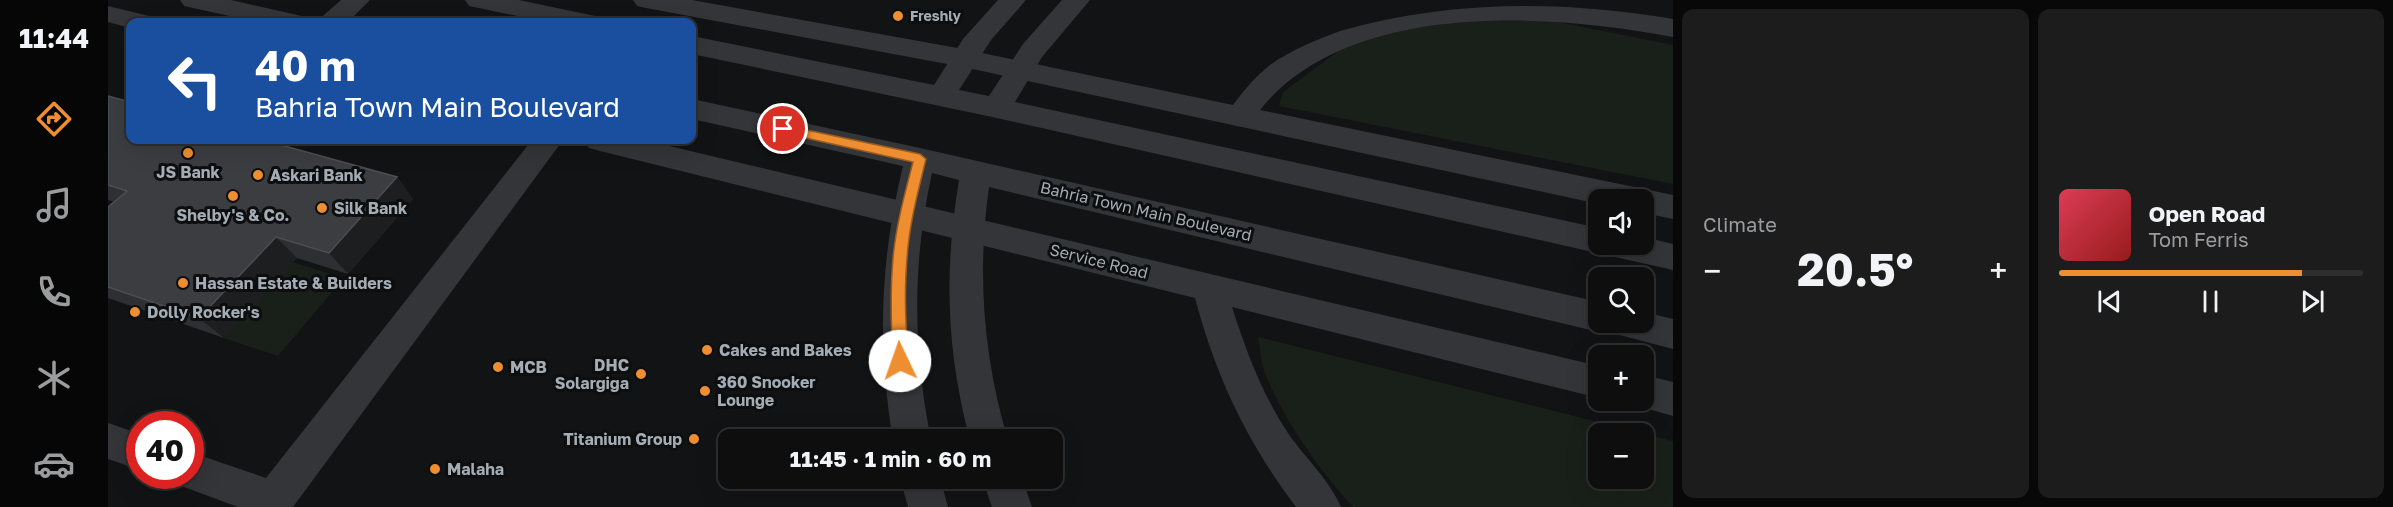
<!DOCTYPE html>
<meta charset="utf-8">
<style>
body{margin:0;font-family:"Golos Text",sans-serif;background:#1c1c1d;color:#f1f3f6;height:100vh;display:flex;flex-direction:column;font-size:22px;white-space:nowrap}
*{box-sizing:border-box;margin:0}
p{font-size:20px;color:#9b9c9e}
.icon{flex:none;width:33px;height:33px;fill:none;stroke:currentColor;stroke-width:2;stroke-linecap:round;stroke-linejoin:round}
.map{position:relative;flex:1;overflow:hidden}
.details{display:flex;flex-direction:column;gap:9px;padding:9px;background:#080808;width:720px}
.details>*{flex:none}
.hud{position:absolute;left:18px;top:18px;width:570px;height:126px;border-radius:12px;box-shadow:0 6px 24px #0002,0 0 0 2px #2e2e2f;background:#1a4fa0;color:#fff;overflow:hidden}
.buttons{position:absolute;left:1480px;top:189px;display:grid;gap:12px}
.buttons a{display:grid;place-items:center;width:66px;height:66px;border-radius:12px;background:#0e0e0f;box-shadow:0 6px 24px #0002,0 0 0 2px #2e2e2f;font-size:30px}
.speed{position:absolute;left:18px;top:411px;display:flex;gap:12px;font-size:30px;font-weight:700;text-align:center}
.speed>*{display:grid;place-content:center;width:78px;height:78px;border-radius:50%;background:#0e0e0f;box-shadow:0 6px 24px #0002,0 0 0 2px #2e2e2f;line-height:1}
.speed .limit{border:9px solid #d22;background:#fff;color:#111}
.pin{position:absolute;display:grid;place-items:center;width:51px;height:51px;color:#fff;margin:-26px;border:3px solid #fff;border-radius:50%;box-shadow:0 2px 6px #0007}
.me{position:absolute;width:66px;margin:-33px;rotate:357deg;stroke-linejoin:round;filter:drop-shadow(0 0 4px #0008)}
.turn{display:flex;align-items:center;gap:21px;height:126px;padding:0 30px;font-size:27px}
.turn .icon{width:78px;height:78px;stroke-width:2.5}
.turn b{display:block;font-size:42px;line-height:51px}
.big{font-size:45px;font-weight:700;line-height:1.1}
.details .card{flex:1;display:flex;flex-direction:column;justify-content:center;gap:9px;min-width:0;padding:0 21px;border-radius:12px;background:#1c1c1d}
.song{display:flex;align-items:center;gap:18px}
.cover{width:72px;height:72px;border-radius:9px;background:linear-gradient(135deg,hsl(350 70% 55%),hsl(0 70% 35%))}
.played{height:6px;border-radius:3px;background:linear-gradient(90deg,#ee8e30 80%,#2e2e2f 80%)}
.keys{display:flex;justify-content:space-around;direction:ltr}
.heat{display:flex;justify-content:space-between;align-items:center;font-size:33px;direction:ltr}
.details .tiles{flex:1;display:grid;gap:9px;grid-template-columns:repeat(2,1fr)}
.trip{position:absolute;left:610px;top:429px;width:345px;height:60px;border-radius:12px;background:#0e0e0f;box-shadow:0 6px 24px #0002,0 0 0 2px #2e2e2f;font-weight:700;line-height:60px;text-align:center}
main{display:flex;flex:1;min-height:0}
.menu{display:flex;flex-direction:column;width:108px;justify-content:space-around;align-items:center;background:#060606;color:#9b9c9e}
.menu .icon{width:42px;height:42px}
.menu .current{color:#ee8e30}
.menu b{font-size:27px;color:#f1f3f6}
.map>svg:first-child{display:block}
.green{fill:#191f19}
.lines{fill:none;stroke-linecap:round;stroke-linejoin:round}
.minor{fill:#333539;fill-rule:evenodd}
.tertiary{fill:#333539;fill-rule:evenodd}
.wall{fill:#2e2f32}
.shaded-wall{fill:#1d1e20}
.building{fill:#3b3d40;stroke:#4b4e52;stroke-width:1.5}
.route{fill:#ee8e30;stroke:#9b5c1f;stroke-width:1.5}
.poi-dot{fill:#ee8e30;stroke:#0d0e0f;stroke-width:2}
.labels{text-anchor:middle;stroke-width:6;stroke-linejoin:round;paint-order:stroke}
.far-poi-label{font-size:14px;font-weight:bold;fill:#a4acb4;stroke:#0d0e0f;text-anchor:start}
.poi-label{font-size:16px;font-weight:bold;fill:#a4acb4;stroke:#0d0e0f;text-anchor:start}
.street-label{font-size:16px;fill:#a4acb4;stroke:#0d0e0f}
</style>
<main>
<nav class="menu">
<b>11:44</b>
<svg class="icon current" aria-label="directions" viewBox="0 0 24 24"><path d="M12 3l9 9-9 9-9-9zM9 14v-3h6M13 9l2 2-2 2"/></svg>
<svg class="icon" aria-label="music" viewBox="0 0 24 24"><path d="M9 18V5l10-2v13"/><circle cx="6" cy="18" r="3"/><circle cx="16" cy="16" r="3"/></svg>
<svg class="icon" aria-label="phone" viewBox="0 0 24 24"><path d="M5 4h4l2 5-3 2q2 4 5 5l2-3 5 2v4C11 20 4 13 5 4z"/></svg>
<svg class="icon" aria-label="climate" viewBox="0 0 24 24"><path d="M12 3v18M4 7l16 10M4 17L20 7"/></svg>
<svg class="icon" aria-label="car" viewBox="0 0 24 24"><path d="M5 17H2v-5l4-1 3-4h7l3 4 3 1v5h-3M9 17h6M6 11h13"/><circle cx="7" cy="17" r="2"/><circle cx="17" cy="17" r="2"/></svg>
</nav>
<div class="map">
<svg width="1565" height="507" viewBox="0 0 1565 507">
<rect width="100%" height="100%" fill="#121314"/>
<!-- green -->
<g class="green">
<path d="M 1358,20 L 1445,21 L 1565,45 L 1565,184 L 1171,106 L 1175,92 L 1233,49 L 1261,36 Z"/>
<path d="M 185,262 L 236,278 L 170,356 L 116,338 Z"/>
<path d="M 1150,337 L 1534,433 L 1491,434 L 1491,478 L 1536,478 L 1536,434 L 1565,441 L 1565,507 L 1245,507 C 1210,468 1177,422 1157,374 C 1153,363 1152,349 1150,337 Z"/>
</g>
<g class="lines">
<!-- minor -->
<g class="minor">
<path d="M 525,0 L 584,0 L 855,49 L 1125,105 C 1136,90 1148,76 1162,65 C 1183,50 1208,40 1232,31 C 1340,0 1454,0 1565,19 L 1565,37 C 1440,13 1240,0 1152,110 L 1565,195 L 1565,219 L 1536,213 L 1536,200 L 1491,200 L 1491,204 L 855,67 L 538,8 L 529,6 Z"/>
<path d="M 0,6 L 41,16 L 45,22 L 22,22 L 22,28 L 0,22 Z"/>
<path d="M 424,140 L 455,140 L 185,507 L 130,507 L 68,484 L 64,476 L 82,476 L 82,452 L 158,478 Z"/>
<path d="M 477,140 L 536,140 L 1491,366 L 1491,398 L 1124,307 C 1138,351 1154,394 1180,433 C 1197,458 1221,479 1233,507 L 1188,507 C 1139,442 1108,377 1087,298 L 492,151 L 481,148 Z"/>
<path d="M 1536,375 L 1565,382 L 1565,416 L 1523,404 L 1521,400 L 1536,400 Z"/>
<path d="M 0,423 L 32,434 L 32,470 L 0,459 Z"/>
</g>
<!-- tertiary -->
<g class="tertiary">
<path d="M 72,0 L 123,0 L 194,16 L 198,22 L 149,22 L 76,6 Z"/>
<path d="M 233,0 L 262,0 L 240,22 L 211,22 L 215,16 Z"/>
<path d="M 357,0 L 411,0 L 487,16 L 491,22 L 439,22 L 361,6 Z"/>
<path d="M 890,0 L 918,0 L 883,40 L 851,90 L 881,96 L 915,44 L 954,0 L 982,0 L 934,57 L 907,102 L 1491,228 L 1491,244 L 1536,244 L 1536,237 L 1565,244 L 1565,270 L 889,118 L 584,54 L 584,36 L 826,85 L 855,39 Z"/>
<path d="M 584,99 L 812,148 L 1491,302 L 1491,322 L 1536,322 L 1536,312 L 1565,319 L 1565,349 L 1504,333 L 1501,328 L 1491,332 L 881,187 C 869,273 875,356 900,440 L 862,440 C 838,350 836,271 851,180 L 824,173 C 804,263 805,349 823,440 L 785,440 C 769,344 772,261 795,166 L 584,119 Z"/>
<path d="M 792,478 L 832,478 L 840,507 L 800,507 Z"/>
<path d="M 874,478 L 914,478 L 924,507 L 884,507 Z"/>
</g>
</g>
<!-- wall -->
<path class="wall" d="M 0,96 L 289,177 L 305,199 L 240,274 L 189,258 L 116,338 L 0,298 L 0,207 L 7,202 L 0,200 Z"/>
<!-- shaded-wall -->
<g class="shaded-wall">
<path d="M 289,177 L 305,199 L 240,274 L 221,253 Z"/>
<path d="M 168,237 L 189,258 L 116,338 L 91,318 Z"/>
</g>
<!-- building -->
<path class="building" d="M 0,96 L 22,102 L 22,140 L 155,140 L 289,177 L 221,253 L 168,237 L 91,318 L 0,287 L 0,207 L 19,191 L 0,185 Z"/>
<!-- route -->
<path class="route" d="M 675,125 L 812,154 L 818,159 C 810,192 801,225 799,259 C 796,293 798,327 800,361 L 797,366 L 792,368 L 787,366 L 785,361 C 783,327 782,292 785,258 C 788,225 797,193 805,162 L 671,132 L 669,129 Z"/>
<!-- markers -->
<g class="poi-dot">
<circle cx="790" cy="16" r="6"/>
<circle cx="80" cy="153" r="6"/>
<circle cx="150" cy="175" r="6"/>
<circle cx="125" cy="196" r="6"/>
<circle cx="214" cy="208" r="6"/>
<circle cx="75" cy="283" r="6"/>
<circle cx="27" cy="312" r="6"/>
<circle cx="599" cy="350" r="6"/>
<circle cx="390" cy="367" r="6"/>
<circle cx="533" cy="374" r="6"/>
<circle cx="597" cy="391" r="6"/>
<circle cx="586" cy="439" r="6"/>
<circle cx="327" cy="469" r="6"/>
</g>
<g class="labels">
<!-- far-poi labels -->
<g class="far-poi-label">
<text x="802" y="21">Freshly</text>
</g>
<!-- poi labels -->
<g class="poi-label">
<text x="80" y="178" text-anchor="middle">JS Bank</text>
<text x="162" y="181">Askari Bank</text>
<text x="226" y="214">Silk Bank</text>
<text x="125" y="221" text-anchor="middle">Shelby's &amp; Co.</text>
<text x="87" y="289">Hassan Estate &amp; Builders</text>
<text x="39" y="318">Dolly Rocker's</text>
<text x="611" y="356">Cakes and Bakes</text>
<text x="521" y="371" text-anchor="end">DHC<tspan x="521" dy="18">Solargiga</tspan></text>
<text x="402" y="373">MCB</text>
<text x="609" y="388">360 Snooker<tspan x="609" dy="18">Lounge</tspan></text>
<text x="574" y="445" text-anchor="end">Titanium Group</text>
<text x="339" y="475">Malaha</text>
</g>
<!-- street labels -->
<g class="street-label">
<text transform="translate(1038 211) rotate(13)" y="6">Bahria Town Main Boulevard</text>
<text transform="translate(991 261) rotate(14)" y="6">Service Road</text>
</g>
</g>
</svg>
<div class="buttons">
<a><svg class="icon" aria-label="sound" viewBox="0 0 24 24"><path d="M4 9h4l5-4v14l-5-4H4zM17 9q2 3 0 6"/></svg></a>
<a><svg class="icon" aria-label="search" viewBox="0 0 24 24"><circle cx="10" cy="10" r="6"/><path d="M15 15l6 6"/></svg></a>
<a>+</a>
<a>−</a>
</div>
<div class="speed"><div class="limit">40</div></div>
<div class="pin" style="left:675px;top:129px;background:#d93025"><svg class="icon" aria-label="arrive" viewBox="0 0 24 24"><path d="M6 21V4h12l-3 4 3 4H6"/></svg></div>
<svg class="me" style="left:792px;top:361px" viewBox="-20 -20 40 40"><circle r="19" fill="#fff"/><path d="M0-13L10 11 0 6-10 11z" fill="#ee8e30"/></svg>
<div class="trip">11:45 · 1 min · 60 m</div>
<div class="hud">
<div class="turn"><svg class="icon" aria-label="left" viewBox="0 0 24 24"><path d="M17 20v-9H6M10 6l-5 5 5 5"/></svg><div><b>40 m</b>Bahria Town Main Boulevard</div></div>
</div>
</div>
<section class="details">
<div class="tiles">
<div class="card"><p>Climate</p>
<div class="heat"><a>−</a><b class="big">20.5°</b><a>+</a></div>
</div>
<div class="card">
<div class="song"><i class="cover"></i><div><b>Open Road</b><p>Tom Ferris</p></div></div>
<div class="played"></div>
<div class="keys"><svg class="icon" aria-label="previous" viewBox="0 0 24 24"><path d="M18 5L8 12l10 7zM5 5v14"/></svg><svg class="icon" aria-label="pause" viewBox="0 0 24 24"><path d="M8 5v14M16 5v14"/></svg><svg class="icon" aria-label="next" viewBox="0 0 24 24"><path d="M6 5l10 7-10 7zM19 5v14"/></svg></div>
</div>
</div>
</section>
</main>
